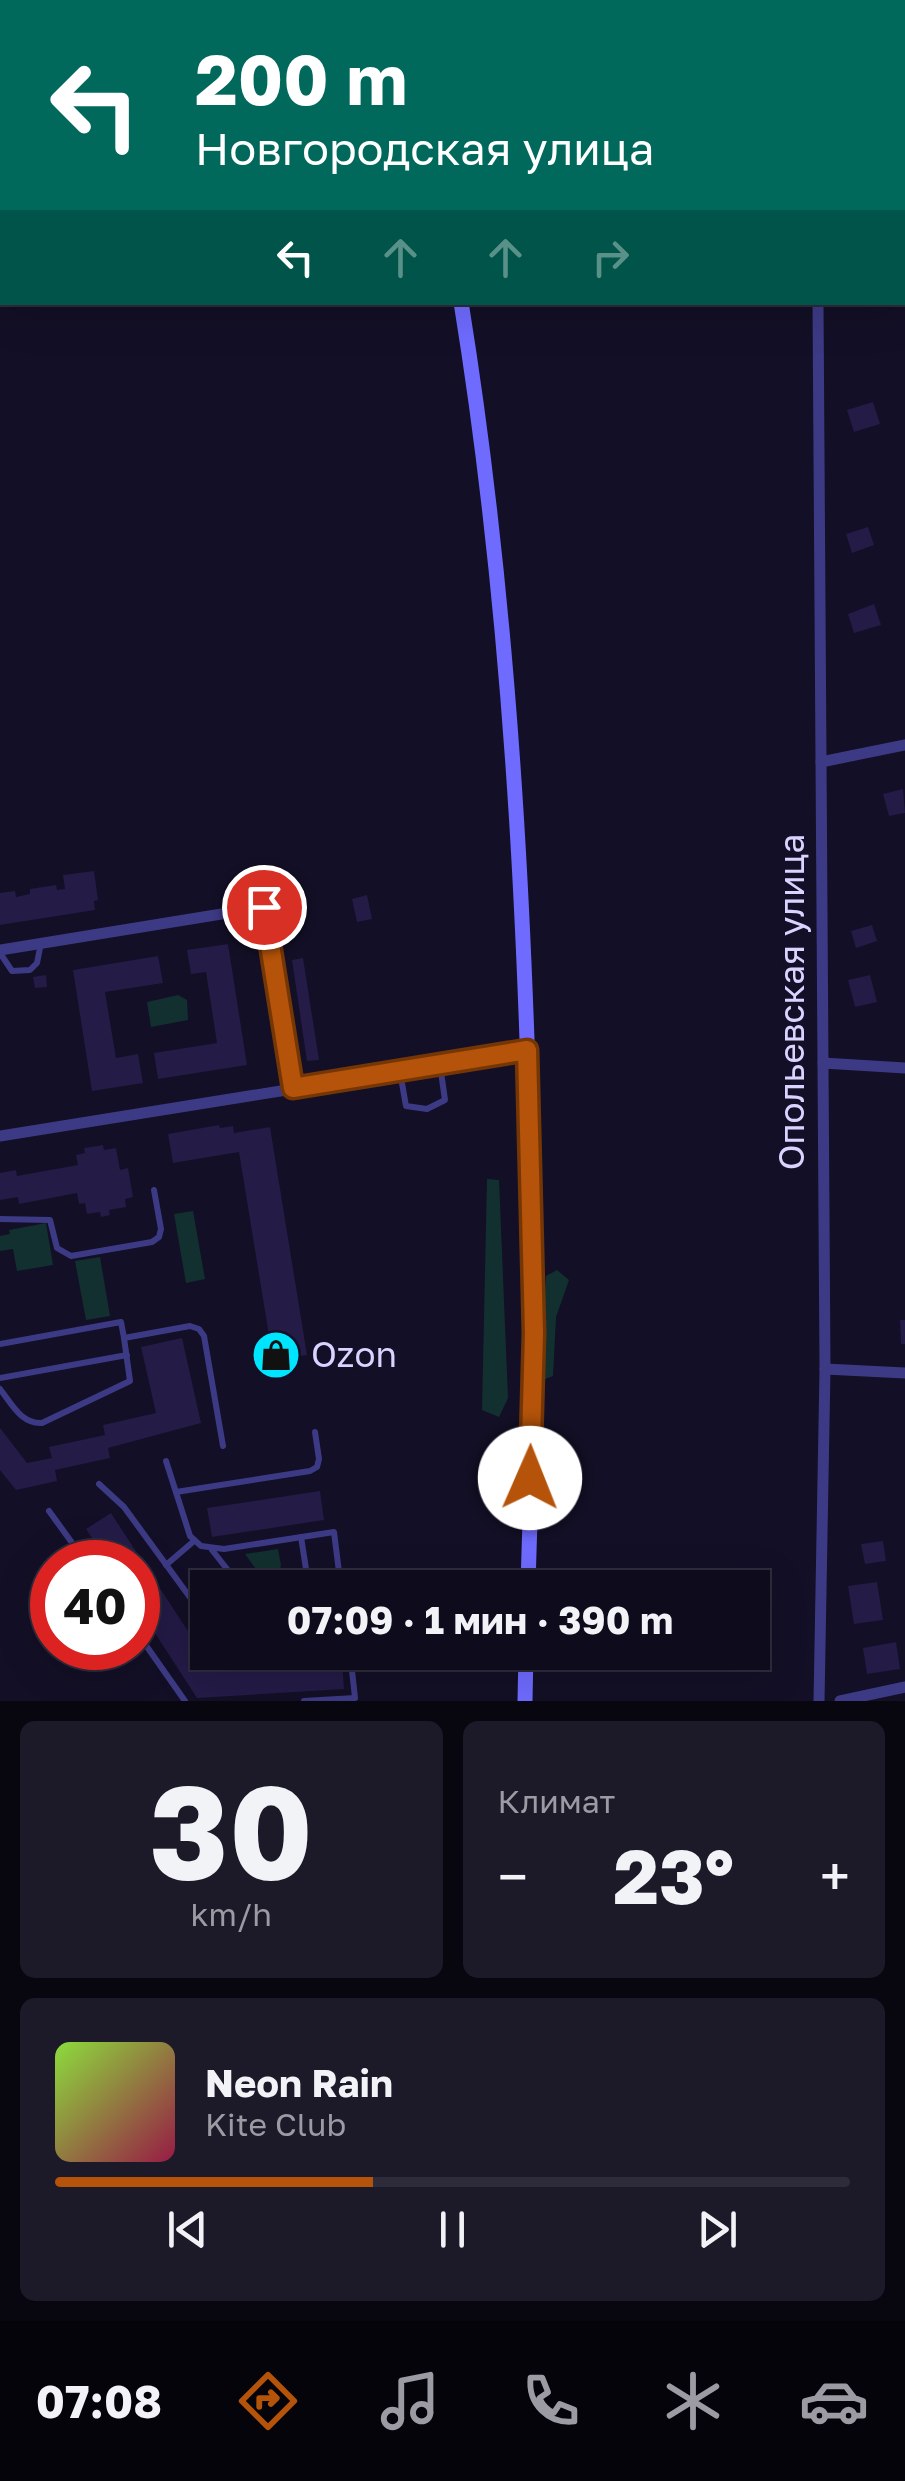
<!DOCTYPE html>
<html lang="ru">
<meta charset="utf-8">
<style>
body{margin:0;font-family:"Golos Text",sans-serif;background:#1c1929;color:#f1f3f6;height:100vh;display:flex;flex-direction:column;font-size:38px;white-space:nowrap}
*{box-sizing:border-box;margin:0}
p{font-size:32px;color:#9b9ba3}
.icon{flex:none;width:55px;height:55px;fill:none;stroke:currentColor;stroke-width:2;stroke-linecap:round;stroke-linejoin:round}
.map{position:relative;height:1701px;overflow:hidden}
.panel{display:flex;flex-direction:column;gap:20px;padding:20px;background:#08060f;flex:1}
.panel>*{flex:none}
.guide{position:absolute;left:0px;top:0px;width:905px;height:305px;box-shadow:0 10px 40px #0002,0 0 0 2px #2e2b3b;background:#00695c;color:#fff;overflow:hidden}
.speed{position:absolute;left:30px;top:1540px;display:flex;gap:20px;font-size:50px;font-weight:700;text-align:center}
.speed>*{display:grid;place-content:center;width:130px;height:130px;border-radius:50%;background:#0e0b1c;box-shadow:0 10px 40px #0002,0 0 0 2px #2e2b3b;line-height:1}
.speed .limit{border:15px solid #d22;background:#fff;color:#111}
.pin{position:absolute;display:grid;place-items:center;width:85px;height:85px;color:#fff;margin:-42px;border:5px solid #fff;border-radius:50%;box-shadow:0 2px 10px #0007}
.me{position:absolute;width:110px;margin:-55px;rotate:1deg;stroke-linejoin:round;filter:drop-shadow(0 0 8px #0008)}
.turn{display:flex;align-items:center;gap:35px;height:210px;padding:0 30px;font-size:45px}
.turn .icon{width:130px;height:130px;stroke-width:2.5}
.turn b{display:block;font-size:70px;line-height:85px}
.lanes{display:flex;align-items:center;height:95px;padding:0 30px;background:#0003;justify-content:center;gap:50px;direction:ltr}
.lanes .off{opacity:.35}
.big{font-size:75px;font-weight:700;line-height:1.1}
.panel .widget{flex:1;display:flex;flex-direction:column;justify-content:center;gap:15px;min-width:0;padding:0 35px;border-radius:15px;background:#1c1929}
.panel .dial{align-items:center;gap:0}
.dial b{font-size:130px;line-height:1}
.song{display:flex;align-items:center;gap:30px}
.cover{width:120px;height:120px;border-radius:15px;background:linear-gradient(135deg,hsl(90 70% 55%),hsl(340 70% 35%))}
.played{height:10px;border-radius:5px;background:linear-gradient(90deg,#b45309 40%,#2e2b3b 40%)}
.keys{display:flex;justify-content:space-around;direction:ltr}
.heat{display:flex;justify-content:space-between;align-items:center;font-size:55px;direction:ltr}
.panel .tiles{flex:1;display:grid;gap:20px;grid-template-columns:1fr 1fr}
.widget:last-child{grid-column:span 2}
.trip{position:absolute;left:190px;top:1570px;width:580px;height:100px;border-radius:0px;background:#0e0b1c;box-shadow:0 10px 40px #0002,0 0 0 2px #2e2b3b;font-weight:700;line-height:100px;text-align:center}
.tabs{display:flex;height:160px;justify-content:space-around;align-items:center;background:#06040b;color:#9b9ba3}
.tabs .icon{width:70px;height:70px}
.tabs .selected{color:#b45309}
.tabs b{font-size:45px;color:#f1f3f6}
.map>svg:first-child{display:block}
.green{fill:#12302f}
.building{fill:#241b47}
.lines{fill:none;stroke-linecap:round;stroke-linejoin:round}
.lane{stroke:#3d3a85;stroke-width:6}
.street{stroke:#3d3a85;stroke-width:11}
.secondary{stroke:#6f6bff;stroke-width:15}
.route-casing{stroke:#753606;stroke-width:25}
.route{stroke:#b45309;stroke-width:18}
.labels{text-anchor:middle;stroke-width:10;stroke-linejoin:round;paint-order:stroke}
.street-label{font-size:35px;fill:#d9d4ff;stroke:#130f26}
.poi-label{font-size:35px;fill:#d9d4ff;stroke:#130f26;text-anchor:start}
</style>
<div class="map">
<svg width="905" height="1701" viewBox="0 0 905 1701">
<rect width="100%" height="100%" fill="#130f26"/>
<!-- green -->
<g class="green">
<path d="M 178,995 L 187,1000 L 188,1020 L 151,1027 L 147,1002 Z"/>
<path d="M 487,1179 L 499,1180 L 508,1398 L 499,1417 L 482,1410 Z"/>
<path d="M 193,1211 L 205,1279 L 186,1283 L 174,1214 Z"/>
<path d="M 46,1223 L 53,1265 L 17,1271 L 13,1249 L 0,1251 L 0,1236 L 10,1234 L 9,1230 Z"/>
<path d="M 100,1257 L 110,1316 L 86,1320 L 75,1261 Z"/>
<path d="M 557,1270 L 569,1280 L 556,1317 L 553,1376 L 543,1380 L 541,1368 L 546,1276 Z"/>
<path d="M 278,1549 L 281,1565 L 276,1587 L 269,1587 L 245,1554 Z"/>
</g>
<!-- building -->
<g class="building">
<path d="M 873,402 L 880,424 L 854,432 L 847,410 Z"/>
<path d="M 868,527 L 874,545 L 852,553 L 846,534 Z"/>
<path d="M 874,604 L 881,625 L 854,633 L 848,614 Z"/>
<path d="M 903,789 L 905,813 L 889,816 L 883,794 Z"/>
<path d="M 94,871 L 98,900 L 94,901 L 95,910 L 0,925 L 0,893 L 15,891 L 16,897 L 30,894 L 30,889 L 56,885 L 57,890 L 65,889 L 63,875 Z"/>
<path d="M 295,895 L 302,917 L 290,921 L 294,933 L 282,937 L 278,924 L 285,922 L 282,914 L 287,913 L 282,899 Z"/>
<path d="M 367,895 L 372,919 L 357,922 L 352,899 Z"/>
<path d="M 872,925 L 877,941 L 856,948 L 851,931 Z"/>
<path d="M 228,944 L 247,1065 L 158,1079 L 154,1053 L 217,1043 L 206,972 L 191,974 L 187,950 Z"/>
<path d="M 158,956 L 163,983 L 105,992 L 116,1058 L 138,1054 L 143,1083 L 92,1091 L 73,970 Z"/>
<path d="M 303,958 L 319,1060 L 307,1061 L 292,960 Z"/>
<path d="M 46,975 L 47,987 L 35,988 L 33,977 Z"/>
<path d="M 870,975 L 877,1002 L 855,1007 L 848,980 Z"/>
<path d="M 219,1125 L 220,1128 L 233,1126 L 234,1133 L 270,1127 L 307,1355 L 273,1360 L 239,1152 L 173,1163 L 168,1134 Z"/>
<path d="M 103,1145 L 104,1150 L 116,1148 L 120,1170 L 128,1168 L 133,1197 L 125,1199 L 126,1207 L 109,1210 L 110,1215 L 101,1217 L 100,1212 L 87,1214 L 85,1203 L 79,1204 L 77,1193 L 19,1204 L 18,1197 L 0,1200 L 0,1173 L 16,1170 L 17,1176 L 78,1165 L 76,1155 L 85,1153 L 84,1148 Z"/>
<path d="M 900,1320 L 905,1320 L 905,1344 L 901,1344 Z"/>
<path d="M 182,1338 L 201,1423 L 108,1448 L 110,1458 L 55,1470 L 57,1481 L 16,1490 L 0,1470 L 0,1428 L 27,1463 L 52,1458 L 49,1447 L 105,1435 L 103,1425 L 156,1413 L 141,1347 Z"/>
<path d="M 320,1491 L 324,1520 L 212,1537 L 207,1508 Z"/>
<path d="M 111,1513 L 212,1668 L 342,1659 L 344,1689 L 197,1698 L 138,1607 L 138,1562 L 108,1562 L 86,1529 Z"/>
<path d="M 883,1541 L 886,1561 L 865,1564 L 861,1544 Z"/>
<path d="M 877,1582 L 883,1620 L 854,1624 L 848,1586 Z"/>
<path d="M 896,1642 L 900,1669 L 867,1674 L 863,1648 Z"/>
</g>
<g class="lines">
<!-- lane -->
<g class="lane">
<path d="M 902,64 L 905,73"/>
<path d="M 0,953 L 12,971 L 30,970 L 37,963 L 41,943"/>
<path d="M 400,1072 L 406,1106 L 427,1109 L 445,1100 L 440,1065"/>
<path d="M 0,1219 L 50,1220 L 57,1248 L 71,1256 L 152,1242 L 159,1237 L 161,1229 L 154,1190"/>
<path d="M 0,1344 L 121,1322 L 124,1338 L 190,1326 L 199,1329 L 204,1336 L 223,1446"/>
<path d="M 0,1378 L 127,1355"/>
<path d="M 0,1389 C 12,1404 21,1424 42,1423 L 130,1381 L 124,1338"/>
<path d="M 166,1461 L 190,1536 L 201,1546 L 224,1549 L 334,1532 L 341,1588"/>
<path d="M 99,1484 L 124,1507 L 208,1622"/>
<path d="M 176,1492 L 310,1471 L 317,1467 L 319,1459 L 315,1432"/>
<path d="M 49,1511 L 86,1562"/>
<path d="M 301,1537 L 309,1588"/>
<path d="M 212,1550 L 242,1588"/>
<path d="M 166,1565 L 194,1541"/>
<path d="M 138,1634 L 185,1701"/>
<path d="M 304,1701 L 355,1698 L 350,1652"/>
</g>
<!-- street -->
<g class="street">
<path d="M 234,0 L 237,2"/>
<path d="M 884,0 L 885,2"/>
<path d="M 849,2 L 858,0"/>
<path d="M 0,186 L 2,185"/>
<path d="M 818,302 L 825,1369 L 819,1701"/>
<path d="M 821,762 L 905,745"/>
<path d="M 0,950 L 264,907 L 293,1089 L 527,1051"/>
<path d="M 823,1063 L 905,1068"/>
<path d="M 0,1136 L 293,1089"/>
<path d="M 825,1369 L 905,1373"/>
<path d="M 840,1701 L 905,1687"/>
</g>
<!-- secondary -->
<g class="secondary">
<path d="M 413,0 L 413,2"/>
<path d="M 461,302 C 516,642 529,987 534,1330 C 535,1416 530,1502 528,1588"/>
<path d="M 525,1701 L 526,1652"/>
</g>
</g>
<g class="lines">
<!-- route casing -->
<g class="route-casing">
<path id="route" d="M 264,907 L 293,1088 L 527,1050 L 534,1333 L 530,1478"/>
</g>
<!-- route -->
<use href="#route" class="route"/>
</g>
<!-- icons -->
<defs>
<g id="shop-disc" transform="scale(2.5)"><circle r="9.5" fill="#00e5ff" stroke="#130f26"/><path d="M-5-2.5h2.3a2.7 3.5 0 0 1 5.4 0H5L5.5 6h-11ZM-1.5-2.5h3a1.5 2.3 0 0 0-3 0Z" fill="#111"/></g>
</defs>
<g fill-rule="evenodd">
<use href="#shop-disc" x="276" y="1355"/>
</g>
<g class="labels">
<!-- street labels -->
<g class="street-label">
<text transform="translate(792 1002) rotate(-90)" y="12">Опольевская улица</text>
</g>
<!-- poi labels -->
<g class="poi-label">
<text x="311" y="1367">Ozon</text>
</g>
</g>
</svg>
<div class="speed"><div class="limit">40</div></div>
<div class="pin" style="left:264px;top:907px;background:#d93025"><svg class="icon" aria-label="arrive" viewBox="0 0 24 24"><path d="M6 21V4h12l-3 4 3 4H6"/></svg></div>
<svg class="me" style="left:530px;top:1478px" viewBox="-20 -20 40 40"><circle r="19" fill="#fff"/><path d="M0-13L10 11 0 6-10 11z" fill="#b45309"/></svg>
<div class="trip">07:09 · 1 мин · 390 m</div>
<div class="guide">
<div class="turn"><svg class="icon" aria-label="left" viewBox="0 0 24 24"><path d="M17 20v-9H6M10 6l-5 5 5 5"/></svg><div><b>200 m</b>Новгородская улица</div></div>
<div class="lanes"><svg class="icon" aria-label="left" viewBox="0 0 24 24"><path d="M17 20v-9H6M10 6l-5 5 5 5"/></svg><svg class="icon off" aria-label="ahead" viewBox="0 0 24 24"><path d="M12 20V5M6 11l6-6 6 6"/></svg><svg class="icon off" aria-label="ahead" viewBox="0 0 24 24"><path d="M12 20V5M6 11l6-6 6 6"/></svg><svg class="icon off" aria-label="right" viewBox="0 0 24 24"><path d="M7 20v-9h11M14 6l5 5-5 5"/></svg></div>
</div>
</div>
<section class="panel">
<div class="tiles">
<div class="widget dial"><b>30</b><p>km/h</p></div>
<div class="widget"><p>Климат</p>
<div class="heat"><a>−</a><b class="big">23°</b><a>+</a></div>
</div>
<div class="widget">
<div class="song"><i class="cover"></i><div><b>Neon Rain</b><p>Kite Club</p></div></div>
<div class="played"></div>
<div class="keys"><svg class="icon" aria-label="previous" viewBox="0 0 24 24"><path d="M18 5L8 12l10 7zM5 5v14"/></svg><svg class="icon" aria-label="pause" viewBox="0 0 24 24"><path d="M8 5v14M16 5v14"/></svg><svg class="icon" aria-label="next" viewBox="0 0 24 24"><path d="M6 5l10 7-10 7zM19 5v14"/></svg></div>
</div>
</div>
</section>
<nav class="tabs">
<b>07:08</b>
<svg class="icon selected" aria-label="directions" viewBox="0 0 24 24"><path d="M12 3l9 9-9 9-9-9zM9 14v-3h6M13 9l2 2-2 2"/></svg>
<svg class="icon" aria-label="music" viewBox="0 0 24 24"><path d="M9 18V5l10-2v13"/><circle cx="6" cy="18" r="3"/><circle cx="16" cy="16" r="3"/></svg>
<svg class="icon" aria-label="phone" viewBox="0 0 24 24"><path d="M5 4h4l2 5-3 2q2 4 5 5l2-3 5 2v4C11 20 4 13 5 4z"/></svg>
<svg class="icon" aria-label="climate" viewBox="0 0 24 24"><path d="M12 3v18M4 7l16 10M4 17L20 7"/></svg>
<svg class="icon" aria-label="car" viewBox="0 0 24 24"><path d="M5 17H2v-5l4-1 3-4h7l3 4 3 1v5h-3M9 17h6M6 11h13"/><circle cx="7" cy="17" r="2"/><circle cx="17" cy="17" r="2"/></svg>
</nav>
